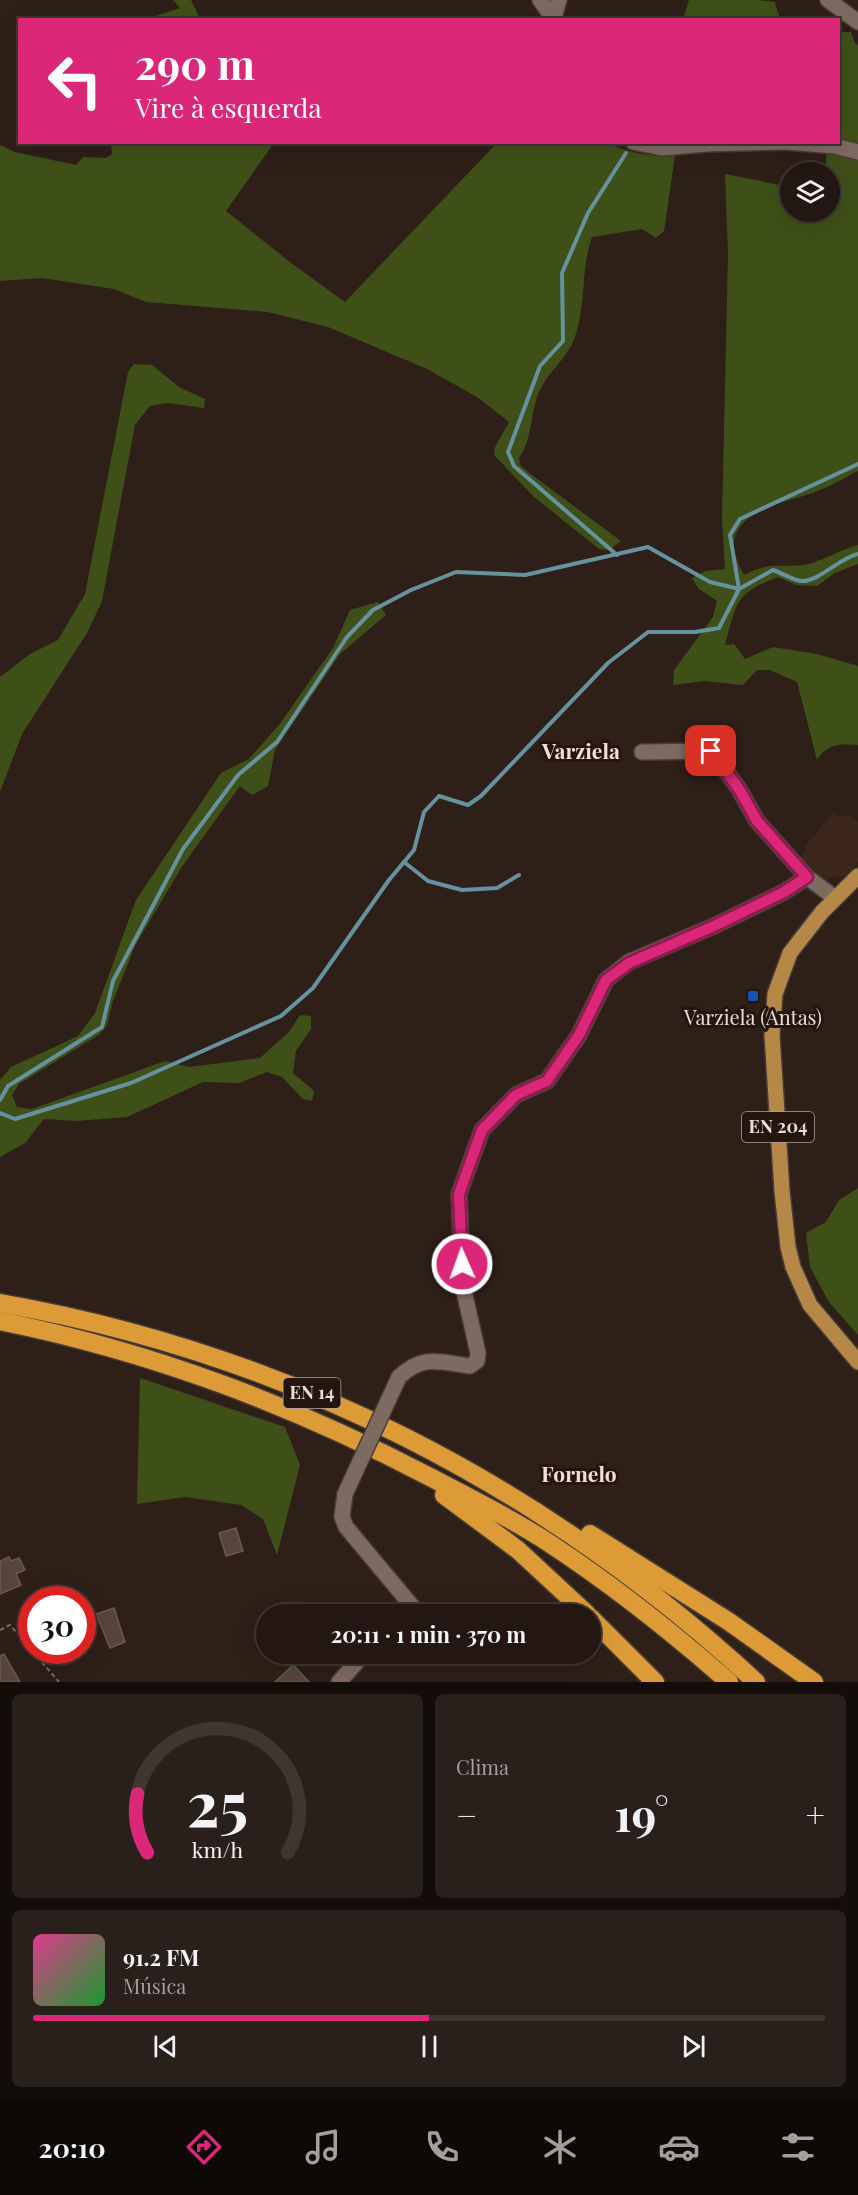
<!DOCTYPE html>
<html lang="pt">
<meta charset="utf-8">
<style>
body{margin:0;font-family:"Playfair Display",serif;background:#2a201b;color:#f1f3f6;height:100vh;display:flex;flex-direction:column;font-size:22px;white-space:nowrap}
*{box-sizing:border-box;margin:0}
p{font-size:20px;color:#a29f9f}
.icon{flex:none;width:33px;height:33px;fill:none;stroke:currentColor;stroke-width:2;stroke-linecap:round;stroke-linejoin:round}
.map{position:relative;height:1682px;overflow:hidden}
.details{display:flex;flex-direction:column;gap:12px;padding:12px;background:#130d0a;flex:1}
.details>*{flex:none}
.top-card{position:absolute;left:18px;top:18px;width:822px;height:126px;border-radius:0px;box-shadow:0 6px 24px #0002,0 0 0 2px #3f3632;background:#db2777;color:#fff;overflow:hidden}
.fabs{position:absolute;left:780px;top:162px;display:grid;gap:12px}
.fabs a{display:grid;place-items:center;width:60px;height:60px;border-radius:50%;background:#221712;box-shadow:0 6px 24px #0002,0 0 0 2px #3f3632;font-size:30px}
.speed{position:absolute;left:18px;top:1586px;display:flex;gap:12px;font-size:30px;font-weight:700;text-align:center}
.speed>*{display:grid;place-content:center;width:78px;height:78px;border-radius:50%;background:#221712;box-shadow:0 6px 24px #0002,0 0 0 2px #3f3632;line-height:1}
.speed .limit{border:9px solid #d22;background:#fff;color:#111}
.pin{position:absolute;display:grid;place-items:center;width:51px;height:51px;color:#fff;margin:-26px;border-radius:12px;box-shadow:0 3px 9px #0006}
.me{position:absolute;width:66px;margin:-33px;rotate:358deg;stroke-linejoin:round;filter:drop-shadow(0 0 4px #0008)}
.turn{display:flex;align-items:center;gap:21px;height:126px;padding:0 18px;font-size:27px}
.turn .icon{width:78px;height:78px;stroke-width:2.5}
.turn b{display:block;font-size:42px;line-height:51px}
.big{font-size:45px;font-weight:700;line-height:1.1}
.details .widget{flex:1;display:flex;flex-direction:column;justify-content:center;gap:9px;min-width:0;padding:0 21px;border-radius:9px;background:#2a201b}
.details .dial{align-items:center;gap:0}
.dial svg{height:156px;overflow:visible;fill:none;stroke:#3f3632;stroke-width:7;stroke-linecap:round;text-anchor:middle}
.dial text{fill:#f1f3f6;stroke:none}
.song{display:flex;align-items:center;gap:18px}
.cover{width:72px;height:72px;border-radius:9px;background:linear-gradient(135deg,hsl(330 70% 55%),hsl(130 70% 35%))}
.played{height:6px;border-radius:3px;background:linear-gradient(90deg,#db2777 50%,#3f3632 50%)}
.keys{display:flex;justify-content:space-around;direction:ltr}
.heat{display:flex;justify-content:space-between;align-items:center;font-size:33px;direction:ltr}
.details .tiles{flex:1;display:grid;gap:12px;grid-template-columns:1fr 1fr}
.widget:last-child{grid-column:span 2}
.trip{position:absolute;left:256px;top:1604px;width:345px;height:60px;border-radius:30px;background:#221712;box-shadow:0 6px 24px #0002,0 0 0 2px #3f3632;font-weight:700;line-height:60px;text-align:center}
.tabs{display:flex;height:96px;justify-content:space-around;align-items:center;background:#0e0907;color:#a29f9f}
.tabs .icon{width:42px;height:42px}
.tabs .selected{color:#db2777}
.tabs b{font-size:27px;color:#f1f3f6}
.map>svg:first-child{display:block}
.built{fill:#3a261b}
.green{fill:#3e5018}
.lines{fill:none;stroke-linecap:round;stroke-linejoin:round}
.stream{stroke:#66929f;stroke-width:4}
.building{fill:#55453c;stroke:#6b5950;stroke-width:1.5}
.street-casing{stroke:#483c37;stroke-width:18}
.primary-casing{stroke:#483c37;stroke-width:18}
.highway-casing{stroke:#483c37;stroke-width:21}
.path{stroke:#7a6d67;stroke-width:2;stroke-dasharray:4.5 3;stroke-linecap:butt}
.street{stroke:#7d6b62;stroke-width:15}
.primary{stroke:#b68848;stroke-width:15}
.highway{stroke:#dc9b37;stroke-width:18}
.street-bridge-casing{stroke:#483c37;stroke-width:18;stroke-linecap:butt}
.street-bridge{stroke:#7d6b62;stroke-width:15}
.route-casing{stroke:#8e194d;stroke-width:15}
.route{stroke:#db2777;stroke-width:10}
.transit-dot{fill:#1a4fb4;stroke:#24160f;stroke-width:2}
.labels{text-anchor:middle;stroke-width:6;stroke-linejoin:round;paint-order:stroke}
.shield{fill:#24160f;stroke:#ada19c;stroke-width:1.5}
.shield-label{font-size:18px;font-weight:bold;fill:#e8ddd8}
.poi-label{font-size:20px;fill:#e8ddd8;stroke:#24160f}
.neighbourhood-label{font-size:21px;font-weight:bold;fill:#f3ded4;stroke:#24160f}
</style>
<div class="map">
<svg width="858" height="1682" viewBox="0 0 858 1682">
<rect width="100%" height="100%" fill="#2e1f18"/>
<!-- built -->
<path class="built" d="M 834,812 L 840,817 L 850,815 L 858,822 L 858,862 L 846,875 L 822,880 L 799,859 L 805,851 L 805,846 Z"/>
<!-- green -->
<g class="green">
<path d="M 173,0 L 191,0 L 200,19 L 147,19 L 180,8 Z"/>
<path d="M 689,0 L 759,0 L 775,2 L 780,19 L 683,19 Z"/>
<path d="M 839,32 L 851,32 L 855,43 L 858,45 L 858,145 L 839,140 Z"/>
<path d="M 111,143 L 274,143 L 226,211 L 291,263 L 345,302 L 497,143 L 607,143 C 628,153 652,157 675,156 L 664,231 L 656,238 L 642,229 L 592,237 C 580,270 587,308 573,342 C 565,360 547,373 539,392 C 530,413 533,438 519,458 L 520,465 L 528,472 L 621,541 L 609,550 L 599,549 L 534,497 L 494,455 L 495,447 L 509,422 L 477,397 L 427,369 L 328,327 L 268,312 L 146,302 L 114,289 L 42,278 L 0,281 L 0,145 L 15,152 L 76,165 L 83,157 L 106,158 L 112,154 Z"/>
<path d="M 827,150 L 858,158 L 858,471 C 846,477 833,485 820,490 C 796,500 757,505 740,527 C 728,541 736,561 744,575 C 771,561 777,568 804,565 C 819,563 841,549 858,545 L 858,564 L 835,573 L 817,586 L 796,585 L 778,577 C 734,594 737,602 725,645 L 734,644 L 745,659 L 773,647 L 817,654 L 858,666 L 858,745 C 840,743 827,744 817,760 L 797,682 L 770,670 L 757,670 L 743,685 L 704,681 L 673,685 L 674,670 L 713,617 L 717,601 L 699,589 L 692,578 L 705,571 L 725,569 L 722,519 L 728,254 L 725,174 L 790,187 L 790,212 L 830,212 L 830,172 L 825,172 Z"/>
<path d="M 134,364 L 152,365 L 179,387 L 205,399 L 204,408 L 168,403 L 150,406 L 135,425 L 102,601 L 87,633 L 22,734 L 0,792 L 0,677 L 30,654 L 58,640 L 85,594 L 128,372 Z"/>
<path d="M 378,602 L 386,615 L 340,654 L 275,750 L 268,786 L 252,795 L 240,786 L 181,868 L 135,946 L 113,1001 L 107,1025 L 100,1034 L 19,1084 L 12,1095 L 17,1107 L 32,1109 L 165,1061 L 189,1067 L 260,1058 L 289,1032 L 300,1015 L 311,1016 L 311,1029 L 296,1051 L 293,1073 L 314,1091 L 312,1101 L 303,1099 L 282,1077 L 267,1072 L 239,1083 L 203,1082 L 127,1117 L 76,1121 L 44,1119 L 25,1143 L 0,1157 L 0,1080 L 11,1067 L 78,1036 L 95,1013 L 136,900 L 221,773 L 249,759 L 279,725 L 333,648 L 350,610 Z"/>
<path d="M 858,1188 L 858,1335 L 829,1302 L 810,1267 L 806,1233 L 826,1222 L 839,1200 Z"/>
<path d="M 140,1378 L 285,1427 L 300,1465 L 277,1555 L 263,1519 L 241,1505 L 185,1497 L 137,1504 Z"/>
</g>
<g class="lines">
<!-- stream -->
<g class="stream">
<path d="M 617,555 L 514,466 L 508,452 L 540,366 L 563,341 L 562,273 L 588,213 L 626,153"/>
<path d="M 404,862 L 428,881 L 462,890 L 497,888 L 519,875"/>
<path d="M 0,1100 L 8,1086 L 102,1027 L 113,981 L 183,849 L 238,775 L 277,742 L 347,637 L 373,610 L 411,590 L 456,572 L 525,575 L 648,547 L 710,582 L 739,589 L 730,535 L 740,519 L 858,464"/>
<path d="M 0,1113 L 15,1119 L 131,1083 L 281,1016 L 313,988 L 389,880 L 414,850 L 424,812 L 439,796 L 468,805 L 481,796 L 608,663 L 648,632 L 695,632 L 719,628 L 739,589 L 773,570 C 782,573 793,580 801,581 C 819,582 839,558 858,554"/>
</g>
</g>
<!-- building -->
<g class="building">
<path d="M 236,1528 L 243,1551 L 226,1556 L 219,1533 Z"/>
<path d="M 9,1557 L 11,1561 L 19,1558 L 25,1570 L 16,1574 L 21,1585 L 0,1594 L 0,1561 Z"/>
<path d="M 114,1608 L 125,1642 L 110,1648 L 96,1614 Z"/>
<path d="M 4,1654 L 20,1682 L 0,1682 L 0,1656 Z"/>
<path d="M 293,1665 L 309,1682 L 275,1682 Z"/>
</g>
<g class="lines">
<!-- street casing -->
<g class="street-casing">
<g id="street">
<path d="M 540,0 L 553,18"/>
<path d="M 828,0 L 858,22"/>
<path d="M 553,20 L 559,0"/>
<path d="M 633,142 L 662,148 L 707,144 L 786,142"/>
<path d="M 786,142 L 835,146 L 858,152"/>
<path d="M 642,752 L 711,751 L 739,789 L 757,821 L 807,877"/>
<path d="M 399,1377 C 423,1354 439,1362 470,1366 L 477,1361 L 478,1353 L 463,1287 L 459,1194 L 482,1130 L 516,1095 L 547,1081 L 579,1035 L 606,980 L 629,962 L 714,926 L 784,892 L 807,877 L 835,898"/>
<path d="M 345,1494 L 342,1517 L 346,1527 L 412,1606 L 412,1614"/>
<path d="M 339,1682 L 365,1653"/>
</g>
</g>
<!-- primary casing -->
<g class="primary-casing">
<path id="primary" d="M 858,876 L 822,912 L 790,953 L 775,994 L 772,1035 L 782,1191 L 788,1247 L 793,1267 L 810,1305 L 858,1362"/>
</g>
<!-- highway casing -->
<g class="highway-casing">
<g id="highway">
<path d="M 0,1303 C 286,1353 543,1485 756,1682"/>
<path d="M 0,1321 C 153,1352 292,1405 430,1477 C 470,1498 511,1518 549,1543 C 613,1585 672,1632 729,1682"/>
<path d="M 444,1495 L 518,1550 L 587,1614"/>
<path d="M 590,1534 L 728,1621 L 814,1682"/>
<path d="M 591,1618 L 655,1682"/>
</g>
</g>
<!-- path -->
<path class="path" d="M 0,1630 L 10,1625 L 59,1682"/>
<!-- street -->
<use href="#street" class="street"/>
<!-- primary -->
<use href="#primary" class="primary"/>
<!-- highway -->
<use href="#highway" class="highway"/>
<!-- street-bridge casing -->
<g class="street-bridge-casing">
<path id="street-bridge" d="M 345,1494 L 399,1377"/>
</g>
<!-- street-bridge -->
<use href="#street-bridge" class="street-bridge"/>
</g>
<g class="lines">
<!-- route casing -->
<g class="route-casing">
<path id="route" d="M 462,1264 L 459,1194 L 482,1130 L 516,1095 L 547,1081 L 579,1035 L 606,980 L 629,963 L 714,926 L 784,892 L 807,877 L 757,821 L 739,789 L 711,751"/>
</g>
<!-- route -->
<use href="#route" class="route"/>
</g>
<!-- markers -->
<rect class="transit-dot" x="747" y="990" width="12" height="12" rx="3"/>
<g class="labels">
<!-- shield labels -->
<g class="shield">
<rect x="742" y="1112" width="72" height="30" rx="4.5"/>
<rect x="283.5" y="1378" width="57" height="30" rx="4.5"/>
</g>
<g class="shield-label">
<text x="778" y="1133">EN 204</text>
<text x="312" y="1399">EN 14</text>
</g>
<!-- poi labels -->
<g class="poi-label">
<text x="753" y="1025">Varziela (Antas)</text>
</g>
<!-- neighbourhood labels -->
<g class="neighbourhood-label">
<text x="581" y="759">Varziela</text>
<text x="579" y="1482">Fornelo</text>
</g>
</g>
</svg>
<div class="fabs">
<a><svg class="icon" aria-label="layers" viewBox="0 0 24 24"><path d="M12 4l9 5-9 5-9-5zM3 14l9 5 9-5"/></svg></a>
</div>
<div class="speed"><div class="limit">30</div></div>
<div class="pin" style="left:711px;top:751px;background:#d93025"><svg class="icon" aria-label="arrive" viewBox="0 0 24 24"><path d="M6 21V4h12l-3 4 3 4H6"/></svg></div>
<svg class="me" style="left:462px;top:1264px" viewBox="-20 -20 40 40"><circle r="17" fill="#db2777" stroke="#fff" stroke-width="3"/><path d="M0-11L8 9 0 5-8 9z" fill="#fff"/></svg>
<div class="trip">20:11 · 1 min · 370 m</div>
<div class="top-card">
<div class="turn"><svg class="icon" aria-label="left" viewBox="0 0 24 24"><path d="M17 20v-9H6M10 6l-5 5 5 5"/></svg><div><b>290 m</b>Vire à esquerda</div></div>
</div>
</div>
<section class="details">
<div class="tiles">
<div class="widget dial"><svg viewBox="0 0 100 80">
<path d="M14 69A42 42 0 1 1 86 69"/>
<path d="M14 69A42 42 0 0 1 9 39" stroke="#db2777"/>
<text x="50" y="56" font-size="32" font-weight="700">25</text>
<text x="50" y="72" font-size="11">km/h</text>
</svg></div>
<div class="widget"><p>Clima</p>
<div class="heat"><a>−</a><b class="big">19°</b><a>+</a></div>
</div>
<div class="widget">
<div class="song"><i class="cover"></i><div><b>91.2 FM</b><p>Música</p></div></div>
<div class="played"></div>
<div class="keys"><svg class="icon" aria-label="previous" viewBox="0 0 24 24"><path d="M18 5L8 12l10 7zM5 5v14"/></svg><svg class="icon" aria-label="pause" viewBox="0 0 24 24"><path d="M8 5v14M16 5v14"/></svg><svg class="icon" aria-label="next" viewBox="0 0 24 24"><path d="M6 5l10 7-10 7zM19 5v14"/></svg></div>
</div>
</div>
</section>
<nav class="tabs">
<b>20:10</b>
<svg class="icon selected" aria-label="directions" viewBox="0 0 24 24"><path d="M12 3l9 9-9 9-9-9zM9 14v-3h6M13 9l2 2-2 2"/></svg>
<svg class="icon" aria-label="music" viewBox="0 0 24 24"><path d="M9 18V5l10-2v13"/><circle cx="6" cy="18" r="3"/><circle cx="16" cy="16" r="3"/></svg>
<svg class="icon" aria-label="phone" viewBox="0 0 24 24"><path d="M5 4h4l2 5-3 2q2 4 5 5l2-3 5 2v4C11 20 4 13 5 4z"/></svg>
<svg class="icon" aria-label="climate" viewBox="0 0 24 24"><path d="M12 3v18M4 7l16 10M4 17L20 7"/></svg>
<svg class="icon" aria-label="car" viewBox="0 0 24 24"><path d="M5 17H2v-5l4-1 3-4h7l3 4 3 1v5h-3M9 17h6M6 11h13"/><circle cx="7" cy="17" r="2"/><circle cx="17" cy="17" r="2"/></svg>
<svg class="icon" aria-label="filters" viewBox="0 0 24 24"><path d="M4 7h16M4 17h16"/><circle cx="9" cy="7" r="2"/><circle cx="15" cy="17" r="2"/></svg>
</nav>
